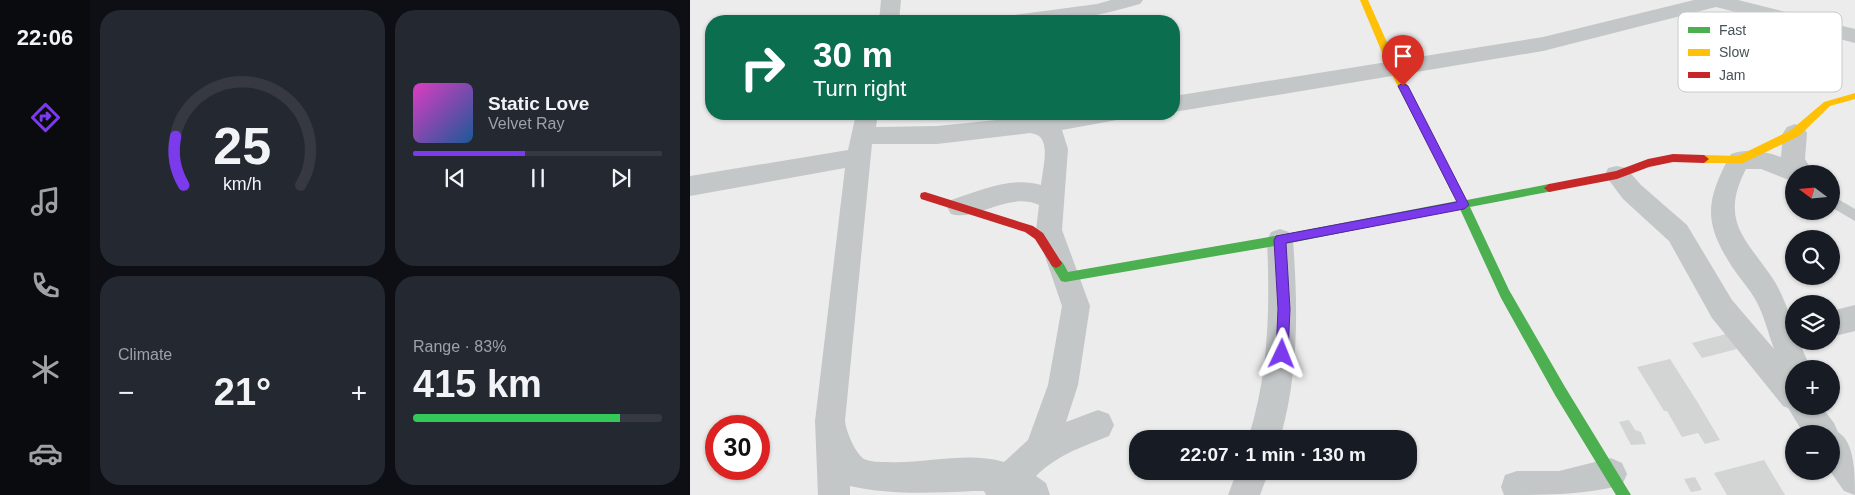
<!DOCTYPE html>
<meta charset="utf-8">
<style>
body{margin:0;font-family:Arial,sans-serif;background:#242831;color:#f1f3f6;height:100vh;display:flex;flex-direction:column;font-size:19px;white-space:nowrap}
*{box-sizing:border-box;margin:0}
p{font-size:16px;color:#9ea1a6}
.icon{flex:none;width:28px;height:28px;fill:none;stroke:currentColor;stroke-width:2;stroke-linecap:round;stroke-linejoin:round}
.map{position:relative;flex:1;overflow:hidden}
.details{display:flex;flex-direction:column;gap:10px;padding:10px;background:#0d0f14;width:600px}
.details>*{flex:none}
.top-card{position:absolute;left:15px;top:15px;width:475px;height:105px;border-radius:20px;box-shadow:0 1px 4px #0004;background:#0b6e4f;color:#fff;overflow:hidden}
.needle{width:32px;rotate:286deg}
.controls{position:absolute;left:1095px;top:165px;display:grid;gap:10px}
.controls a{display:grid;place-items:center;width:55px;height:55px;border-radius:50%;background:#171b24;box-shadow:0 1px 4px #0004;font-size:25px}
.speed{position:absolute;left:15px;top:415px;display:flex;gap:10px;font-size:25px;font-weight:700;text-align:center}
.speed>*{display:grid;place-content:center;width:65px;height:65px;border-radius:50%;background:#171b24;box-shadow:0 1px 4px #0004;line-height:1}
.speed .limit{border:8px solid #d22;background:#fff;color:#111}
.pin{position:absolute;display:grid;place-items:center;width:42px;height:42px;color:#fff;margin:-51px -21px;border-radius:50% 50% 50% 0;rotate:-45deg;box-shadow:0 0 5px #0007}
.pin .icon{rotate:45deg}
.me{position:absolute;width:55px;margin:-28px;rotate:2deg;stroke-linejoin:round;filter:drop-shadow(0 0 4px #0008)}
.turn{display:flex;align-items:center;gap:18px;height:105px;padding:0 25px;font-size:22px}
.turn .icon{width:65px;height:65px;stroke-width:2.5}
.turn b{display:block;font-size:35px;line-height:42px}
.big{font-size:38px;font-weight:700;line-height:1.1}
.details .tile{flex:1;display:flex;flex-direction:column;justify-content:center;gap:8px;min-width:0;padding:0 18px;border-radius:20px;background:#242831}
.details .dial{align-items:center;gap:0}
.dial svg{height:130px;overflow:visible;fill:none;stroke:#363941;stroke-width:7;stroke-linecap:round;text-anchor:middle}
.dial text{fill:#f1f3f6;stroke:none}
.song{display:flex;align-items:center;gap:15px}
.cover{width:60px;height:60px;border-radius:8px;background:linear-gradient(135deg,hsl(310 70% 55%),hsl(210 70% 35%))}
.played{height:5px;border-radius:2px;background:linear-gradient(90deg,#7c3aed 45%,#363941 45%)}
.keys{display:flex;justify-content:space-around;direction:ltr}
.heat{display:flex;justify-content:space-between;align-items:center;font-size:28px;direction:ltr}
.charge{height:8px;border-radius:4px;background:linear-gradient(90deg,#34c759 83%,#363941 0)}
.details .tiles{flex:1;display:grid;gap:10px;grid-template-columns:repeat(2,1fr)}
.trip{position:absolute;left:439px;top:430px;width:288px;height:50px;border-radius:20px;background:#171b24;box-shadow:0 1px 4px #0004;font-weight:700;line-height:50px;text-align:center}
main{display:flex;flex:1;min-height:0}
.tabs{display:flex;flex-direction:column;width:90px;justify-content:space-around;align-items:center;background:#090b0e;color:#9ea1a6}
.tabs .icon{width:35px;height:35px}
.tabs .on{color:#7c3aed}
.tabs b{font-size:22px;color:#f1f3f6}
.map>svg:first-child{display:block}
.building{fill:#d3d4d4}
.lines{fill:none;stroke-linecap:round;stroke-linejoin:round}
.lane{fill:#c4c7c7;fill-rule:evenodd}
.street{fill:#c4c7c7;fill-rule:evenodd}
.fast{fill:#4caf50;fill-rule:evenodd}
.slow{fill:#ffc107;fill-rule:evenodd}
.jam{fill:#c62828;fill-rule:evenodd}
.route{fill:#7c3aed;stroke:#51269a}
.key{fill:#fff;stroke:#c8cbcc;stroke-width:1}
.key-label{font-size:14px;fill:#465256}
</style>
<main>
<nav class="tabs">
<b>22:06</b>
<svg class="icon on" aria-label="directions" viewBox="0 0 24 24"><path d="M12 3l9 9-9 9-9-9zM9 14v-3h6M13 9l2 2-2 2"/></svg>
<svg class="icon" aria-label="music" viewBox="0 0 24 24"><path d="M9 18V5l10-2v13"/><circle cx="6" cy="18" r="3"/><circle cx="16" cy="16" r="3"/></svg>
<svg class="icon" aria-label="phone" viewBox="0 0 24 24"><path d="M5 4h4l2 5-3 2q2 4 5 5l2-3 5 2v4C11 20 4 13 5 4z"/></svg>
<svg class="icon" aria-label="climate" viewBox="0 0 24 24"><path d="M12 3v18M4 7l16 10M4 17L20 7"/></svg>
<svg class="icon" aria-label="car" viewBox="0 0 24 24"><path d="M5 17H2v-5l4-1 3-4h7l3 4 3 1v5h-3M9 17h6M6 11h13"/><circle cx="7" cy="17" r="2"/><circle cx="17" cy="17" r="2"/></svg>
</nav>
<section class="details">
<div class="tiles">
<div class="tile dial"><svg viewBox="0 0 100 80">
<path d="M14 69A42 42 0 1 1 86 69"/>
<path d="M14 69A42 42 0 0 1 9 39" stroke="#7c3aed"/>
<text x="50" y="56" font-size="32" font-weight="700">25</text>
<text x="50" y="72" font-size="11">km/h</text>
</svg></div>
<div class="tile">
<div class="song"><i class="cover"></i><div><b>Static Love</b><p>Velvet Ray</p></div></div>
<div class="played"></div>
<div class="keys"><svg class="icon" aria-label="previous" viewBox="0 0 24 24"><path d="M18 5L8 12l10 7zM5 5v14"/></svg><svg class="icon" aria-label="pause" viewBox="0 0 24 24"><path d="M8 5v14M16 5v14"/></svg><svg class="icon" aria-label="next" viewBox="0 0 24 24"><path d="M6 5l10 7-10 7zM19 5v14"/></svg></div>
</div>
<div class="tile"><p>Climate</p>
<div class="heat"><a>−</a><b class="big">21°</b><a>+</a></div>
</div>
<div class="tile"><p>Range · 83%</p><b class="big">415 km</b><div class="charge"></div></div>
</div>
</section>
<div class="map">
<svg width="1165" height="495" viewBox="0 0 1165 495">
<rect width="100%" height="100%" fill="#edecec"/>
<!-- building -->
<g class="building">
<path d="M 1036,334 L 1047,349 L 1012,358 L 1002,343 Z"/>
<path d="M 980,359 L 1008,403 L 1030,440 L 1015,444 L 1008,433 L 992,437 L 977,411 L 974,411 L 947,367 Z"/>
<path d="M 939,420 L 945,430 L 951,432 L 956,444 L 941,445 L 929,422 Z"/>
<path d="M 1074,460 L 1095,495 L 1037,495 L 1024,473 Z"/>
<path d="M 1119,471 L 1141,471 L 1142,472 L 1123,477 Z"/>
<path d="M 1005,477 L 1012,490 L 1001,492 L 994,479 Z"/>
</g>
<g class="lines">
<!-- lane -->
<path class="lane" d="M 1141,195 L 1165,209 L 1165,221 L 1141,207 Z"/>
<!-- street -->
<g class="street">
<path d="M 191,0 L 211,0 L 209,21 L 189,21 Z"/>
<path d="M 421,0 L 453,0 L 450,4 C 402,18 364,24 314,21 L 317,16 L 324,15 L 407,4 Z"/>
<path d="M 1004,0 L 1048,0 L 1165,29 L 1165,43 L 1026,7 L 853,51 L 484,112 L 484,96 L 853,37 Z"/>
<path d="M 166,114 L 188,114 L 186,127 L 247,126 L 365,114 L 430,114 L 427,120 L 372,130 L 378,149 L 372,230 L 400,306 L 388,385 L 376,422 L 408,410 L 419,414 L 424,425 L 419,436 C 392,447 367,455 346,476 L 356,483 L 360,495 L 296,495 L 294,491 L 284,491 C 243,493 199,495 160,486 L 160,495 L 128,495 L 125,421 L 155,168 L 0,196 L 0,176 L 158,150 ZM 340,133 C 344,134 348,134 351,138 C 359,148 352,173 351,185 C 321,176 289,191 261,200 L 257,207 L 261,214 C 286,222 317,191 349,205 L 346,230 L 372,306 L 358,385 L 338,440 L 314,462 C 277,451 235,464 197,462 C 190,462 181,462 174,459 C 165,453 156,431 155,421 L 182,144 L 247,144 Z"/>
<path d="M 1105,124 L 1113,127 L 1117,133 L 1115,159 L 1124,174 L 1104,174 L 1104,182 L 1071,169 L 1056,169 C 1028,223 1058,240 1085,282 C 1092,294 1097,307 1102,321 L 1104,320 L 1104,341 L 1115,341 L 1110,344 L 1121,369 L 1104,369 L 1104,406 L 1131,406 L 1144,423 L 1148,432 C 1165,442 1165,475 1165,495 L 1154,491 L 1140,471 L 1141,434 L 1114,434 L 1098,408 L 1093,406 L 1022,318 L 979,241 L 933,199 L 915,175 L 918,168 L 927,166 L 936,168 L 951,185 L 997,225 L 1042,300 L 1084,349 C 1078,333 1074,314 1065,299 C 1060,290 1053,282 1047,274 C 1014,226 1013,204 1041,154 C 1058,148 1075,151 1091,157 L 1093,133 L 1097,127 Z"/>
<path d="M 590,229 L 599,232 L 603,240 C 608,308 609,373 590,439 L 558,439 C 579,373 580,308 577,240 L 581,232 Z"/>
<path d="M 1165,305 L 1165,331 L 1141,337 L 1141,311 Z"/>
<path d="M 921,458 L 932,463 L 937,474 L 932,485 C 896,495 853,495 814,495 L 811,487 L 815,475 L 827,471 L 869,471 Z"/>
<path d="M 547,471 L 579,471 L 570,495 L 538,495 Z"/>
</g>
<!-- fast -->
<path class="fast" d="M 859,184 L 863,185 L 864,188 L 863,191 L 780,207 L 819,290 L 875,387 L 941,495 L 926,495 L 865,395 L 811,298 L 770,209 L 590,245 L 375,282 L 371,281 L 360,263 L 362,260 C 371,256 374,265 378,272 L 590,235 L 767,201 L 768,198 L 772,197 L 777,200 Z"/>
<!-- slow -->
<g class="slow">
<path d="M 670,0 L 678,0 L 709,69 L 777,201 L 776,204 L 768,204 L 699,69 Z"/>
<path d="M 1165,93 L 1165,99 L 1140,106 L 1109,136 L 1053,163 L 1014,163 L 1009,159 L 1014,155 L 1048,156 L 1101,130 L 1134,102 Z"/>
</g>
<!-- jam -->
<g class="jam">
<path d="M 983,154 L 1014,155 L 1019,159 L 1014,163 L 983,162 L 959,167 L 927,179 L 859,192 L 854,188 L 859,184 L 926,171 L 958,159 Z"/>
<path d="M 235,192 L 343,226 L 353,233 L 370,260 L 372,263 L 370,266 L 366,268 L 362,266 L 345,239 L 335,232 L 231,199 L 230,196 L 231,193 Z"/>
</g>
</g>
<!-- route -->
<path class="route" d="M 713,83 L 718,86 L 779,205 L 774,209 L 596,243 L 600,309 L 598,354 L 597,358 L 592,360 L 588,358 L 586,354 L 588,309 L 584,240 L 586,236 L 767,202 L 708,86 Z"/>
<!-- legend -->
<rect x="988" y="12" width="164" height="80" rx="8" class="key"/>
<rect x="998" y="27" width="22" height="6" fill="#4caf50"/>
<rect x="998" y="49" width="22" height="7" fill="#ffc107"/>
<rect x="998" y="72" width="22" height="6" fill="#c62828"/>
<g class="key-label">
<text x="1029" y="35">Fast</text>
<text x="1029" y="57">Slow</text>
<text x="1029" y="80">Jam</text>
</g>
</svg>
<div class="controls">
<a><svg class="needle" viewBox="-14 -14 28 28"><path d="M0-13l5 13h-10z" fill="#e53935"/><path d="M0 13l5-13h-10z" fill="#9ea1a6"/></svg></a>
<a><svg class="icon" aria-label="search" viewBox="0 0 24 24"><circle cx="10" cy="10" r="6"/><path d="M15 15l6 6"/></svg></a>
<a><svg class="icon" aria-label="layers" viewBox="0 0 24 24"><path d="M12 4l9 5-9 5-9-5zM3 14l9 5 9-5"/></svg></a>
<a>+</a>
<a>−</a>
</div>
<div class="speed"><div class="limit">30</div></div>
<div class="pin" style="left:713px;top:86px;background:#d93025"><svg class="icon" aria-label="arrive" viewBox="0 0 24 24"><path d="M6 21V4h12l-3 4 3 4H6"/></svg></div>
<svg class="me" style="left:592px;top:354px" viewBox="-20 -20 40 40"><path d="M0-17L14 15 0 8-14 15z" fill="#7c3aed" stroke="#fff" stroke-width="4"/></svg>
<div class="trip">22:07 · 1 min · 130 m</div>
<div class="top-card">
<div class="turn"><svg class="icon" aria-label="right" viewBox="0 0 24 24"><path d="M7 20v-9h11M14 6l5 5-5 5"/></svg><div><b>30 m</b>Turn right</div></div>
</div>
</div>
</main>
